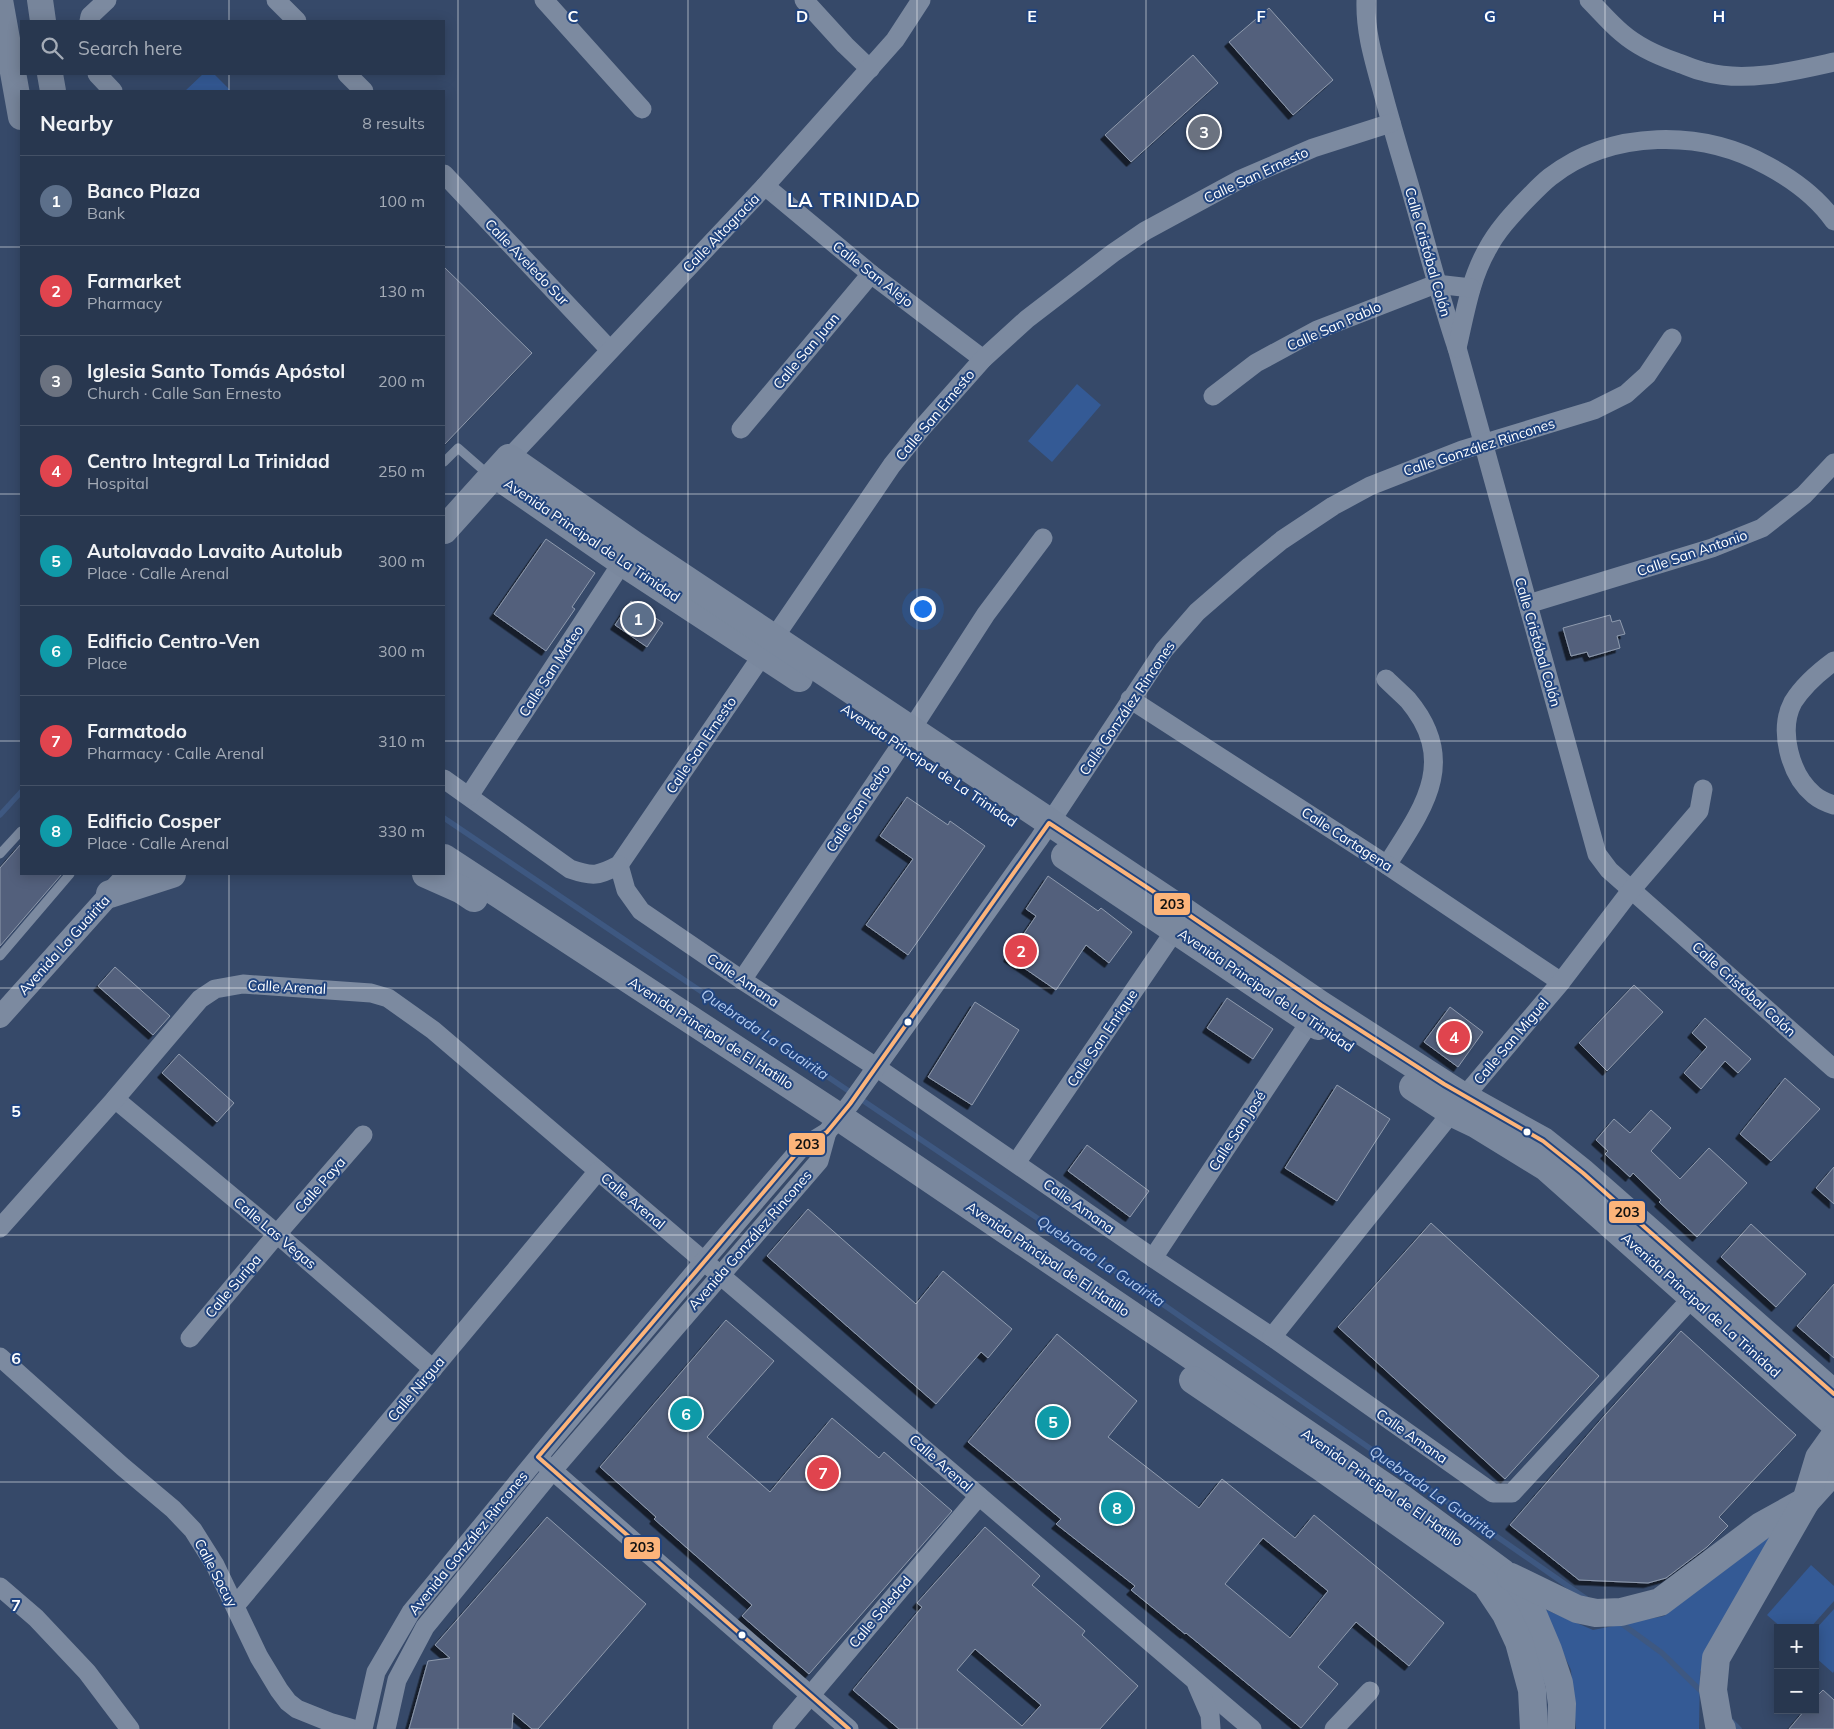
<!DOCTYPE html>
<meta charset="utf-8">
<style>
:root{--surface:#28374f;--page:#344259;--text:#f1f3f6;--muted:#a5acb7;--line:#445166;--accent:#bca0f2}
body{margin:0;font-family:Mulish,sans-serif;background:var(--page);color:var(--text)}
.controls{position:absolute;right:15px;bottom:15px;display:grid;overflow:hidden;border-radius:0px;box-shadow:0 2px 12px #0003}
.controls button{width:45px;height:45px;display:grid;place-items:center;padding:0;border:0;border-bottom:1px solid var(--line);background:var(--surface);color:var(--text);font:25px sans-serif}
.you{position:absolute;left:922px;top:608px;width:18px;height:18px;margin:-12px;border:4px solid #fff;border-radius:50%;background:#1a73e8;box-shadow:0 0 0 8px #1a73e833}
.badge{display:grid;place-items:center;width:32px;height:32px;border-radius:50%;background:var(--accent);color:#fff;font-size:16px;font-weight:700}
.pin{position:absolute;translate:-50% -50%;border:2px solid #fff;box-shadow:0 1px 5px #0006}
.list{margin:0;padding:0;list-style:none}
h2{display:flex;justify-content:space-between;align-items:center;height:65px;margin:0;padding:0 20px;font-size:21px}
h2 small{font-size:16px;font-weight:400;color:var(--muted)}
.list li{display:grid;grid-template-columns:32px 1fr auto;gap:15px;align-items:center;box-sizing:border-box;height:90px;padding:0 20px;border-top:1px solid var(--line)}
.list b{display:block;font-size:19px;white-space:nowrap}
.list p{margin:0;font-size:16px;white-space:nowrap;color:var(--muted)}
.list em{font-size:16px;font-style:normal;color:var(--muted)}
.icon{flex:none;width:28px;height:28px;fill:none;stroke:currentColor;stroke-width:2;stroke-linecap:round;stroke-linejoin:round}
.map{position:relative;flex:none;width:1834px;height:1729px;overflow:hidden}
.search{position:absolute;background:var(--surface);box-shadow:0 2px 12px #0003;left:20px;top:20px;width:425px;height:55px;display:flex;align-items:center;gap:12px;box-sizing:border-box;padding:0 18px;border-radius:0px;color:var(--muted);font-size:19px}
.panel{position:absolute;background:var(--surface);box-shadow:0 2px 12px #0003;left:20px;top:90px;width:425px;height:785px;border-radius:0px}
.map>svg:first-child{display:block}
.green{fill:#345a95}
.lines{fill:none;stroke-linecap:round;stroke-linejoin:round}
.stream{stroke:#3e5881;stroke-width:5.5}
.building{fill:#52617b;stroke:#8f9aae;fill-rule:evenodd;filter:url(#shadow)}
.service{stroke:#7c8aa0;stroke-width:9}
.minor{stroke:#7c8aa0;stroke-width:19}
.tertiary{stroke:#7c8aa0;stroke-width:22}
.secondary{stroke:#77859b;stroke-width:26}
.primary{stroke:#7a889e;stroke-width:28}
.bus-1-casing{stroke:#21447e;stroke-width:8}
.bus-1{stroke:#fcb47a;stroke-width:4}
.grid{fill:none;stroke:#fff;stroke-width:1;stroke-opacity:0.55}
.bus-dot{fill:#fff;stroke:#21447e;stroke-width:2}
.labels{text-anchor:middle;dominant-baseline:central;stroke-width:4;stroke-linejoin:round;paint-order:stroke}
.street-label{font-size:14px;fill:#fff;stroke:#21447e}
.water-label{font-size:15px;font-style:italic;fill:#b1c9ee;stroke:#21447e}
.district-label{font-size:19px;font-weight:bold;letter-spacing:1px;fill:#fff;stroke:#21447e}
.grid-label{font-size:16px;text-anchor:middle;font-weight:bold;fill:#fff;stroke:#21447e;stroke-width:4;stroke-linejoin:round;paint-order:stroke}
.line-badge{stroke:#21447e;stroke-width:2}
.pale-badge-label{font-size:14px;text-anchor:middle;font-weight:bold;fill:#111}
</style>
<div class="map">
<svg width="1834" height="1729" viewBox="0 0 1834 1729">
<defs>
<filter id="shadow"><feDropShadow dx="-4.5" dy="4.5" stdDeviation="0" flood-color="#0009"/></filter>
</defs>
<rect width="100%" height="100%" fill="#364969"/>
<g class="green">
<path d="M 203,74 L 214,74 L 231,91 L 185,91 Z"/>
<path d="M 1077,384 L 1101,405 L 1052,462 L 1028,441 Z"/>
<path d="M 1774,1533 L 1700,1672 L 1699,1729 L 1576,1729 L 1571,1670 L 1542,1608 L 1593,1630 L 1664,1616 Z"/>
<path d="M 1811,1565 L 1834,1586 L 1834,1601 L 1810,1628 L 1782,1628 L 1767,1615 Z"/>
<path d="M 1834,1609 L 1834,1671 L 1833,1673 L 1815,1657 L 1815,1630 Z"/>
</g>
<g class="lines">
<g class="stream">
<path d="M 0,815 L 21,792"/>
<path d="M 444,818 L 1092,1255 L 1588,1600"/>
<path d="M 1618,1621 L 1662,1653 L 1704,1694"/>
<path d="M 1730,1720 L 1739,1729"/>
</g>
</g>
<g class="building">
<path d="M 1269,8 L 1333,80 L 1293,115 L 1229,42 Z"/>
<path d="M 1193,55 L 1218,83 L 1131,162 L 1105,135 Z"/>
<path d="M 444,267 L 532,353 L 444,445 Z"/>
<path d="M 546,539 L 595,573 L 572,607 L 575,609 L 546,651 L 494,614 Z"/>
<path d="M 631,601 L 663,623 L 647,647 L 615,625 Z"/>
<path d="M 1610,615 L 1612,622 L 1620,620 L 1625,634 L 1617,636 L 1620,648 L 1589,657 L 1587,652 L 1571,656 L 1563,628 Z"/>
<path d="M 907,797 L 948,825 L 950,821 L 985,846 L 908,955 L 866,925 L 913,859 L 880,836 Z"/>
<path d="M 21,844 L 21,874 L 62,874 L 0,946 L 0,868 Z"/>
<path d="M 1048,876 L 1098,911 L 1101,908 L 1132,932 L 1109,963 L 1086,945 L 1056,990 L 1008,957 L 1036,916 L 1026,909 Z"/>
<path d="M 115,967 L 170,1016 L 153,1035 L 98,986 Z"/>
<path d="M 1634,985 L 1663,1012 L 1607,1071 L 1579,1043 Z"/>
<path d="M 1227,998 L 1273,1029 L 1253,1059 L 1207,1028 Z"/>
<path d="M 975,1002 L 1019,1030 L 972,1105 L 928,1077 Z"/>
<path d="M 1450,1007 L 1483,1032 L 1458,1067 L 1424,1042 Z"/>
<path d="M 1705,1018 L 1751,1059 L 1738,1073 L 1725,1061 L 1701,1089 L 1684,1073 L 1707,1047 L 1692,1033 Z"/>
<path d="M 179,1054 L 234,1103 L 217,1122 L 162,1073 Z"/>
<path d="M 1785,1078 L 1820,1109 L 1771,1161 L 1740,1134 Z"/>
<path d="M 1337,1085 L 1390,1119 L 1337,1201 L 1285,1168 Z"/>
<path d="M 1651,1110 L 1671,1128 L 1651,1151 L 1680,1179 L 1709,1148 L 1747,1183 L 1697,1237 L 1659,1202 L 1661,1200 L 1633,1173 L 1630,1177 L 1605,1154 L 1608,1151 L 1596,1140 L 1614,1119 L 1630,1133 Z"/>
<path d="M 1087,1145 L 1149,1191 L 1130,1217 L 1068,1171 Z"/>
<path d="M 1834,1167 L 1834,1204 L 1816,1188 Z"/>
<path d="M 808,1209 L 916,1304 L 943,1271 L 1012,1329 L 988,1358 L 981,1352 L 936,1404 L 767,1256 Z"/>
<path d="M 1431,1223 L 1599,1376 L 1505,1479 L 1338,1327 Z"/>
<path d="M 1751,1224 L 1806,1274 L 1776,1307 L 1721,1257 Z"/>
<path d="M 1834,1284 L 1834,1358 L 1797,1326 Z"/>
<path d="M 726,1320 L 774,1361 L 707,1437 L 770,1492 L 832,1418 L 879,1458 L 884,1452 L 952,1511 L 809,1674 L 742,1616 L 752,1605 L 654,1519 L 656,1517 L 600,1467 Z"/>
<path d="M 1681,1331 L 1796,1435 L 1719,1517 L 1728,1526 L 1707,1547 L 1666,1578 L 1648,1583 L 1579,1580 L 1510,1525 L 1606,1414 Z"/>
<path d="M 1057,1334 L 1137,1401 L 1108,1437 L 1199,1508 L 1222,1479 L 1295,1538 L 1314,1515 L 1444,1623 L 1409,1666 L 1356,1622 L 1318,1667 L 1338,1684 L 1301,1728 L 1186,1633 L 1185,1634 L 1131,1590 L 1135,1586 L 1056,1524 L 1061,1519 L 968,1442 ZM 1263,1538 L 1328,1591 L 1290,1638 L 1225,1584 Z"/>
<path d="M 547,1517 L 646,1604 L 538,1729 L 532,1729 L 513,1713 L 512,1729 L 409,1729 L 428,1661 L 450,1658 L 435,1645 Z"/>
<path d="M 985,1527 L 1040,1576 L 1032,1585 L 1085,1631 L 1082,1635 L 1138,1686 L 1100,1729 L 899,1729 L 853,1690 L 922,1607 L 917,1603 ZM 975,1649 L 1041,1705 L 1022,1726 L 957,1670 Z"/>
<path d="M 1823,1690 L 1834,1700 L 1834,1729 L 1789,1729 L 1805,1710 L 1815,1710 L 1815,1698 Z"/>
</g>
<g class="lines">
<g class="service">
<path d="M 444,462 L 458,448 L 490,476"/>
<path d="M 0,854 L 21,831"/>
<path d="M 0,956 L 70,874"/>
</g>
<g class="minor">
<path d="M 276,0 L 297,21"/>
<path d="M 544,0 L 642,109"/>
<path d="M 804,0 L 845,45 L 870,69"/>
<path d="M 1366,0 C 1365,30 1373,57 1381,86 C 1389,116 1398,147 1407,177 C 1424,234 1438,292 1457,348 L 1597,854 L 1609,870 L 1834,1069"/>
<path d="M 1589,0 C 1600,11 1610,23 1622,33 C 1637,46 1656,55 1676,62 C 1685,65 1695,70 1705,72 C 1746,83 1794,71 1834,62"/>
<path d="M 89,21 L 90,16 L 107,0"/>
<path d="M 97,74 L 113,91"/>
<path d="M 347,74 L 364,91"/>
<path d="M 444,174 L 610,350"/>
<path d="M 765,186 L 871,274 L 983,359"/>
<path d="M 1457,348 C 1465,314 1470,279 1488,248 C 1497,231 1510,217 1523,203 C 1531,195 1540,185 1550,177 C 1612,129 1702,129 1768,166 C 1794,180 1817,197 1834,221"/>
<path d="M 1213,396 L 1256,363 L 1317,330 L 1436,284 L 1471,288"/>
<path d="M 741,429 L 871,274"/>
<path d="M 509,458 L 765,186 L 895,40 L 921,0"/>
<path d="M 1528,604 L 1712,548 L 1762,528 L 1804,495 L 1834,463"/>
<path d="M 1834,661 C 1819,672 1803,686 1793,702 C 1778,730 1790,775 1814,795 C 1820,800 1827,803 1834,805"/>
<path d="M 1386,679 C 1393,686 1401,693 1408,700 C 1460,762 1422,810 1387,865"/>
<path d="M 1130,699 L 1387,865 L 1561,982"/>
<path d="M 444,779 L 570,869 C 593,877 598,876 619,865 L 892,465 L 921,429 L 983,359 L 1027,319 L 1113,253 L 1145,231 L 1239,180 L 1313,148 L 1391,123"/>
<path d="M 469,796 L 629,552"/>
<path d="M 619,865 L 626,890 L 641,911 L 742,980 L 876,1067 L 1153,1258 L 1272,1337 L 1493,1493 L 1512,1493 L 1692,1298"/>
<path d="M 742,980 L 911,730 L 986,614 L 1043,538"/>
<path d="M 115,1099 L 277,1234 L 433,1369"/>
<path d="M 1016,1163 L 1182,920"/>
<path d="M 0,1228 L 115,1099 L 200,999 L 215,989 L 243,984 L 371,993 L 388,998 L 433,1030 L 1252,1729"/>
<path d="M 1153,1258 L 1317,1011"/>
<path d="M 1272,1337 L 1464,1097 L 1561,982 L 1632,889 L 1699,811 L 1703,789"/>
<path d="M 190,1338 L 277,1234 L 363,1135"/>
<path d="M 0,1357 L 123,1467 L 173,1509 L 193,1530 L 215,1565 L 259,1657 L 279,1690 L 288,1702 L 297,1709 L 332,1723 L 353,1729"/>
<path d="M 544,1463 L 849,1729"/>
<path d="M 0,1587 L 36,1618 L 87,1672 L 130,1729"/>
<path d="M 235,1606 L 598,1171"/>
<path d="M 1197,1685 L 1210,1715 L 1211,1729"/>
<path d="M 363,1729 L 376,1672 L 411,1612 L 553,1439 L 704,1261 L 801,1148 L 827,1132 L 850,1104 L 1039,839 L 1164,650 L 1197,612 L 1250,566 L 1282,540 L 1333,506 L 1370,486 L 1462,450 L 1594,410 L 1626,394 L 1647,375 L 1672,338"/>
<path d="M 386,1729 L 397,1680 L 425,1627 L 553,1470 L 819,1161 L 827,1132"/>
<path d="M 782,1729 L 979,1496"/>
<path d="M 1334,1729 L 1370,1691"/>
</g>
<path class="tertiary" d="M 0,1017 L 128,874"/>
<g class="secondary">
<path d="M 0,0 L 21,117"/>
<path d="M 40,0 L 43,21"/>
<path d="M 50,74 L 53,91"/>
</g>
<g class="primary">
<path d="M 495,474 L 622,562 L 799,678"/>
<path d="M 444,530 L 509,458 L 634,545 L 1186,913 L 1321,1005 L 1464,1097 L 1543,1141 L 1583,1173 L 1834,1394"/>
<path d="M 1065,856 L 1318,1026"/>
<path d="M 444,858 L 839,1117 L 1400,1497 L 1503,1573 L 1529,1605 L 1548,1650 L 1559,1683 L 1562,1704 L 1561,1729"/>
<path d="M 426,874 L 462,890 L 474,898"/>
<path d="M 110,894 L 172,874"/>
<path d="M 1413,1087 L 1453,1113 L 1476,1124 L 1546,1167 L 1834,1423"/>
<path d="M 1193,1380 L 1321,1467 L 1486,1584 L 1506,1614 L 1519,1642 L 1532,1690 L 1534,1729"/>
<path d="M 1511,1577 L 1577,1609 L 1596,1613 L 1621,1612 L 1660,1602 L 1761,1526 L 1806,1501 L 1834,1470"/>
<path d="M 1722,1729 L 1719,1725 L 1713,1690 L 1716,1658 L 1806,1501 L 1819,1458 L 1834,1437"/>
</g>
<g class="bus-1-casing">
<path id="bus-1" d="M 849,1729 L 538,1457 L 801,1148 L 827,1132 L 850,1104 L 1049,823 L 1186,913 L 1321,1005 L 1444,1084 L 1543,1141 L 1583,1173 L 1834,1394"/>
</g>
<use href="#bus-1" class="bus-1"/>
</g>
<path class="grid" d="M 229,0 L 229,21M 458,0 L 458,1729M 688,0 L 688,1729M 917,0 L 917,1729M 1146,0 L 1146,1729M 1376,0 L 1376,1729M 1605,0 L 1605,1729M 229,74 L 229,91M 0,247 L 21,247M 444,247 L 1834,247M 0,494 L 21,494M 444,494 L 1834,494M 0,741 L 21,741M 444,741 L 1834,741M 229,874 L 229,1729M 0,988 L 1834,988M 0,1235 L 1834,1235M 0,1482 L 1834,1482"/>
<g class="bus-dot">
<circle cx="908" cy="1022" r="4.5"/>
<circle cx="1527" cy="1132" r="4.5"/>
<circle cx="742" cy="1635" r="4.5"/>
</g>
<g class="labels">
<g class="street-label">
<text transform="translate(1256 175) rotate(-25)">Calle San Ernesto</text>
<text transform="translate(721 233) rotate(-46)">Calle Altagracia</text>
<text transform="translate(1428 252) rotate(74)">Calle Cristóbal Colón</text>
<text transform="translate(527 262) rotate(46)">Calle Aveledo Sur</text>
<text transform="translate(873 274) rotate(38)">Calle San Alejo</text>
<text transform="translate(1334 326) rotate(-24)">Calle San Pablo</text>
<text transform="translate(806 351) rotate(-50)">Calle San Juan</text>
<text transform="translate(935 415) rotate(-50)">Calle San Ernesto</text>
<text transform="translate(1479 447) rotate(-18)">Calle González Rincones</text>
<text transform="translate(592 540) rotate(34)">Avenida Principal de La Trinidad</text>
<text transform="translate(1692 553) rotate(-19)">Calle San Antonio</text>
<text transform="translate(1538 642) rotate(74)">Calle Cristóbal Colón</text>
<text transform="translate(551 671) rotate(-57)">Calle San Mateo</text>
<text transform="translate(1127 708) rotate(-56)">Calle González Rincones</text>
<text transform="translate(701 745) rotate(-56)">Calle San Ernesto</text>
<text transform="translate(929 765) rotate(34)">Avenida Principal de La Trinidad</text>
<text transform="translate(858 808) rotate(-56)">Calle San Pedro</text>
<text transform="translate(1347 839) rotate(33)">Calle Cartagena</text>
<text transform="translate(64 945) rotate(-48)">Avenida La Guairita</text>
<text transform="translate(743 980) rotate(34)">Calle Amana</text>
<text transform="translate(287 987) rotate(3)">Calle Arenal</text>
<text transform="translate(1744 989) rotate(42)">Calle Cristóbal Colón</text>
<text transform="translate(1266 990) rotate(34)">Avenida Principal de La Trinidad</text>
<text transform="translate(711 1033) rotate(33)">Avenida Principal de El Hatillo</text>
<text transform="translate(1102 1038) rotate(-56)">Calle San Enrique</text>
<text transform="translate(1511 1041) rotate(-50)">Calle San Miguel</text>
<text transform="translate(1237 1131) rotate(-57)">Calle San José</text>
<text transform="translate(320 1185) rotate(-49)">Calle Paya</text>
<text transform="translate(633 1201) rotate(40)">Calle Arenal</text>
<text transform="translate(1079 1206) rotate(35)">Calle Amana</text>
<text transform="translate(275 1233) rotate(40)">Calle Las Vegas</text>
<text transform="translate(750 1240) rotate(-49)">Avenida González Rincones</text>
<text transform="translate(1048 1259) rotate(34)">Avenida Principal de El Hatillo</text>
<text transform="translate(233 1286) rotate(-50)">Calle Suripa</text>
<text transform="translate(1701 1305) rotate(42)">Avenida Principal de La Trinidad</text>
<text transform="translate(416 1389) rotate(-50)">Calle Nirgua</text>
<text transform="translate(1412 1436) rotate(35)">Calle Amana</text>
<text transform="translate(941 1463) rotate(41)">Calle Arenal</text>
<text transform="translate(1382 1487) rotate(35)">Avenida Principal de El Hatillo</text>
<text transform="translate(468 1543) rotate(-51)">Avenida González Rincones</text>
<text transform="translate(216 1573) rotate(62)">Calle Socuy</text>
<text transform="translate(880 1612) rotate(-50)">Calle Soledad</text>
</g>
<g class="water-label">
<text transform="translate(765 1034) rotate(34)">Quebrada La Guairita</text>
<text transform="translate(1101 1261) rotate(34)">Quebrada La Guairita</text>
<text transform="translate(1433 1492) rotate(35)">Quebrada La Guairita</text>
</g>
<g class="district-label">
<text x="854" y="200">LA TRINIDAD</text>
</g>
</g>
<g class="grid-label">
<text x="573" y="22">C</text>
<text x="802" y="22">D</text>
<text x="1032" y="22">E</text>
<text x="1261" y="22">F</text>
<text x="1490" y="22">G</text>
<text x="1719" y="22">H</text>
<text x="16" y="1117">5</text>
<text x="16" y="1364">6</text>
<text x="16" y="1611">7</text>
</g>
<g class="line-badge">
<rect x="1153" y="892" width="38" height="24" rx="5" fill="#fcb47a"/>
<rect x="788" y="1132" width="38" height="24" rx="5" fill="#fcb47a"/>
<rect x="1608" y="1200" width="38" height="24" rx="5" fill="#fcb47a"/>
<rect x="623" y="1536" width="38" height="24" rx="5" fill="#fcb47a"/>
</g>
<g class="pale-badge-label">
<text x="1172" y="909">203</text>
<text x="807" y="1149">203</text>
<text x="1627" y="1217">203</text>
<text x="642" y="1552">203</text>
</g>
</svg>
<div class="controls">
<button>+</button>
<button>−</button>
</div>
<div class="you"></div>
<div class="pin badge" style="left:638px;top:619px;background:#5c6f8a">1</div>
<div class="pin badge" style="left:1021px;top:951px;background:#e0444e">2</div>
<div class="pin badge" style="left:1204px;top:132px;background:#6b7280">3</div>
<div class="pin badge" style="left:1454px;top:1037px;background:#e0444e">4</div>
<div class="pin badge" style="left:1053px;top:1422px;background:#0f9aa8">5</div>
<div class="pin badge" style="left:686px;top:1414px;background:#0f9aa8">6</div>
<div class="pin badge" style="left:823px;top:1473px;background:#e0444e">7</div>
<div class="pin badge" style="left:1117px;top:1508px;background:#0f9aa8">8</div>
<div class="search"><svg class="icon" aria-label="search" viewBox="0 0 24 24"><circle cx="10" cy="10" r="6"/><path d="M15 15l6 6"/></svg>Search here</div>
<section class="panel">
<h2>Nearby<small>8 results</small></h2>
<ul class="list">
<li><span class="badge" style="background:#5c6f8a">1</span><div><b>Banco Plaza</b><p>Bank</p></div><em>100 m</em></li>
<li><span class="badge" style="background:#e0444e">2</span><div><b>Farmarket</b><p>Pharmacy</p></div><em>130 m</em></li>
<li><span class="badge" style="background:#6b7280">3</span><div><b>Iglesia Santo Tomás Apóstol</b><p>Church · Calle San Ernesto</p></div><em>200 m</em></li>
<li><span class="badge" style="background:#e0444e">4</span><div><b>Centro Integral La Trinidad</b><p>Hospital</p></div><em>250 m</em></li>
<li><span class="badge" style="background:#0f9aa8">5</span><div><b>Autolavado Lavaito Autolub</b><p>Place · Calle Arenal</p></div><em>300 m</em></li>
<li><span class="badge" style="background:#0f9aa8">6</span><div><b>Edificio Centro-Ven</b><p>Place</p></div><em>300 m</em></li>
<li><span class="badge" style="background:#e0444e">7</span><div><b>Farmatodo</b><p>Pharmacy · Calle Arenal</p></div><em>310 m</em></li>
<li><span class="badge" style="background:#0f9aa8">8</span><div><b>Edificio Cosper</b><p>Place · Calle Arenal</p></div><em>330 m</em></li>
</ul>
</section>
</div>
